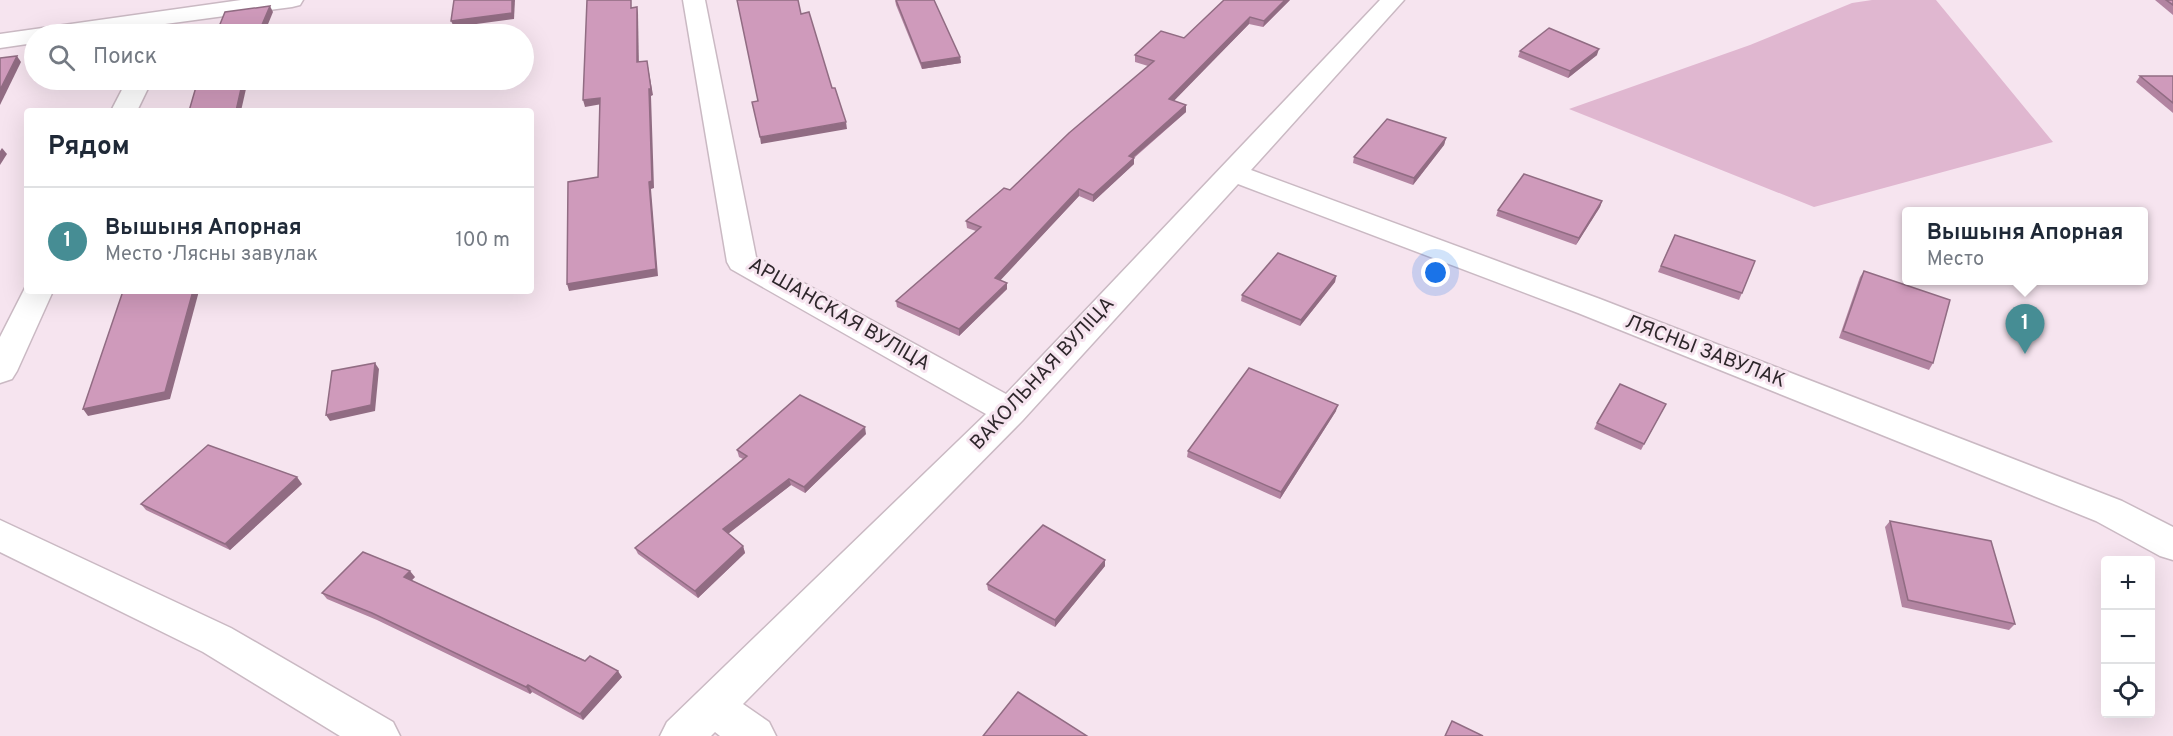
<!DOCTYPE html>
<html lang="ru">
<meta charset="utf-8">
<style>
:root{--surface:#fff;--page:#f6f6f7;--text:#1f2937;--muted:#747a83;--line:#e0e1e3;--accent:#468d94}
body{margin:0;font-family:Overpass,sans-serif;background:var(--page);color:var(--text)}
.controls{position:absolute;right:18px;bottom:18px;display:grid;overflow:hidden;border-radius:6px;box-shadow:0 6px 24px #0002}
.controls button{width:54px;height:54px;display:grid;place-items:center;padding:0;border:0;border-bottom:2px solid var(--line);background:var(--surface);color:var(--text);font:30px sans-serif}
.you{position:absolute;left:1436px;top:273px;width:21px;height:21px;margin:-15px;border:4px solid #fff;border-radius:50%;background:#1a73e8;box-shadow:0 0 0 9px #1a73e833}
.badge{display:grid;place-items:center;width:39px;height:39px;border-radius:50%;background:var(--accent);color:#fff;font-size:20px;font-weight:700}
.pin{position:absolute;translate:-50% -50px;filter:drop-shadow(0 2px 3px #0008)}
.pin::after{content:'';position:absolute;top:32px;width:21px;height:18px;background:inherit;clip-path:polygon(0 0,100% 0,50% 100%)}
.popup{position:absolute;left:1902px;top:207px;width:246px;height:78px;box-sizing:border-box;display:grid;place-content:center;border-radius:6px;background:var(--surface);filter:drop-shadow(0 2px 4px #0005);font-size:20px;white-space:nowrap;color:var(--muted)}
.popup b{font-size:22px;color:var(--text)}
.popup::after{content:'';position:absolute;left:50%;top:100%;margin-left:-12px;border:12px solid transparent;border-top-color:var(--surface)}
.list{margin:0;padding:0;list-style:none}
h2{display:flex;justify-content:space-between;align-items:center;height:78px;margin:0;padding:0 24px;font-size:26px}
h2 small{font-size:20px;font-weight:400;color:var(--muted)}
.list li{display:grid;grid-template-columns:39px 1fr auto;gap:18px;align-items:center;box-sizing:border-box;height:108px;padding:0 24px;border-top:2px solid var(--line)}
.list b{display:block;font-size:22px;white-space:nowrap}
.list p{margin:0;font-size:20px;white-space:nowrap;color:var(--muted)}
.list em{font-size:20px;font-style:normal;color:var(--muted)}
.icon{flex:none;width:33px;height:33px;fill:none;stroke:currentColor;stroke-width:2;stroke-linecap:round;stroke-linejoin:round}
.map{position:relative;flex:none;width:2173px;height:736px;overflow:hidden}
.search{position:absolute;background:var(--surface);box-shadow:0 6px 24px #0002;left:24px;top:24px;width:510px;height:66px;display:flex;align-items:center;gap:15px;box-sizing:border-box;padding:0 21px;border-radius:33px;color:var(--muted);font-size:22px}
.panel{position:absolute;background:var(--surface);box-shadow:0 6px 24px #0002;left:24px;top:108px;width:510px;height:186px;border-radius:6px}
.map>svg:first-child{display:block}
.green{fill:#e0b7d0}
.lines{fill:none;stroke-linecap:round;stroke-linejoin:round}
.minor-casing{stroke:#cab9c3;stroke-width:3}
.minor{fill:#fff;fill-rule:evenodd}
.wall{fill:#b284a1}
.shaded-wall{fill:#916c83}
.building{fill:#cf9abb;stroke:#916c83;stroke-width:1.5}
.labels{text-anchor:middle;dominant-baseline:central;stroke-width:6;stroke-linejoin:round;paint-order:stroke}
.street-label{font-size:20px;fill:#2e272b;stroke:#f6e4ef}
</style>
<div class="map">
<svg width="2173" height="736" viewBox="0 0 2173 736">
<rect width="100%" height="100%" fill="#f6e4ef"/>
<path class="green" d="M 1872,0 L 1936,0 L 2053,142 L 1814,207 L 1569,109 L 1750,45 L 1852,3 Z"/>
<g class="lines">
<g class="minor-casing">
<g id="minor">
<path d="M 241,0 L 303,0 L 300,5 L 292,7 L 91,34 L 34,34 L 34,43 L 0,48 L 0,34 Z"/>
<path d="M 683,0 L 705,0 L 756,257 L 1006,394 L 1380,0 L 1404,0 L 1251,170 L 1600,299 L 2122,501 L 2173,527 L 2173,560 L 2160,556 L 2096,521 L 1578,313 L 1238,184 L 1022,421 L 743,704 L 769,722 L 776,736 L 720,736 L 715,732 L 711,736 L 660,736 L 667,722 L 986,414 L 731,269 L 727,262 Z"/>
<path d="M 127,80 L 152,80 L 137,111 L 111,111 Z"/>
<path d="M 27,284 L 27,291 L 53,291 L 17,371 L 12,379 L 0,383 L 0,337 Z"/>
<path d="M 0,520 L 231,628 L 393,722 L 400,736 L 340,736 L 203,652 L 0,552 Z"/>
</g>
</g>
<use href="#minor" class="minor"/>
</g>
<g class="wall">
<path d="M 895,0 L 960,57 L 961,63 L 922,69 L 896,5 Z"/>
<path d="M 1290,0 L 1263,27 L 1249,24 L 1173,101 L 1186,105 L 1186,112 L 1134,158 L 1134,164 L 1093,202 L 1079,196 L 1000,280 L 1007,289 L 959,336 L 897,307 L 896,301 L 976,231 L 967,228 L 966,221 L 1010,190 L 1148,66 L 1135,62 L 1135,55 Z"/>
<path d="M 2155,0 L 2173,0 L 2173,15 Z"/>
<path d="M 1520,51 L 1597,55 L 1568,78 L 1518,57 Z"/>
<path d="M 2140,76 L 2173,76 L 2173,113 L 2136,82 Z"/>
<path d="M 1446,138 L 1444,145 L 1413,185 L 1353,163 L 1354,157 Z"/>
<path d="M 1602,201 L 1600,207 L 1576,245 L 1496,216 L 1498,210 Z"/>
<path d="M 1675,235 L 1742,293 L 1739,300 L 1658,272 Z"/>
<path d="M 1864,271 L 1933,363 L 1929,370 L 1839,338 L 1860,277 Z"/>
<path d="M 1336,276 L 1335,282 L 1300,326 L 1241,301 L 1242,295 Z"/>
<path d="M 1666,404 L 1641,450 L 1594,429 L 1597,423 Z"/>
<path d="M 1336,411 L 1280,499 L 1187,457 L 1188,451 Z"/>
<path d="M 866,434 L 805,493 L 791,485 L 728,534 L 743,546 L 745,553 L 698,598 L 638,554 L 635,548 L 743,459 L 739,457 L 737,450 Z"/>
<path d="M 302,484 L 230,550 L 146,510 L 141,504 Z"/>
<path d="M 1890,521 L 2015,624 L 2009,630 L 1902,607 L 1885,527 Z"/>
<path d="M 1105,566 L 1055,627 L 988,590 L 987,584 Z"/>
<path d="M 415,577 L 411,581 L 622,677 L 583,720 L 532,692 L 530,694 L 377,620 L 327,599 L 322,593 Z"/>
</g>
<g class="shaded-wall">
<path d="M 512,0 L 515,0 L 514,19 L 454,27 L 451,21 Z"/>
<path d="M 1285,0 L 1290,0 L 1263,27 L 1264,21 Z"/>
<path d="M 270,6 L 273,12 L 264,34 L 258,34 Z"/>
<path d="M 637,7 L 638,13 L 639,68 L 637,62 Z"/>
<path d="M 1250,17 L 1249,24 L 1169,106 L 1169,99 Z"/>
<path d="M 1599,49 L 1597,55 L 1568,78 L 1570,71 Z"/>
<path d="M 17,56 L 21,62 L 0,105 L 0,90 Z"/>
<path d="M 960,57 L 961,63 L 922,69 L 921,63 Z"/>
<path d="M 647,61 L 653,95 L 651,96 L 654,188 L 651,189 L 658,276 L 569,291 L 567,284 L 649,182 Z"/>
<path d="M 243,80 L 248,80 L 241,111 L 236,111 Z"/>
<path d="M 600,98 L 602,104 L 585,107 L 583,100 Z"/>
<path d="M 1186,105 L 1186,112 L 1128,162 L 1129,156 Z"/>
<path d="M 846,122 L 847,129 L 761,144 L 760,137 Z"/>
<path d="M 1446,138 L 1444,145 L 1413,185 L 1414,178 Z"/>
<path d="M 2,148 L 7,154 L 0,165 L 0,151 Z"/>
<path d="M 1134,158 L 1134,164 L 1093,202 L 1093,195 Z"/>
<path d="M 1079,189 L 1079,196 L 996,285 L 995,278 Z"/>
<path d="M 1602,201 L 1600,207 L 1576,245 L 1579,238 Z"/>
<path d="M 1336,276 L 1335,282 L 1300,326 L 1301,320 Z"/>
<path d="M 1007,283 L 1007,289 L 959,336 L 959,329 Z"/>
<path d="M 193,291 L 199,291 L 170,399 L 88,416 L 83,409 Z"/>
<path d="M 375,363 L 379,369 L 375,411 L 330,421 L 326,415 Z"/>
<path d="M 1338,405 L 1336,411 L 1280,499 L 1281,492 Z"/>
<path d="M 865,427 L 866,434 L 805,493 L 804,487 Z"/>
<path d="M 297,477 L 302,484 L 230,550 L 225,544 Z"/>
<path d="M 789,479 L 791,485 L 725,536 L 723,529 Z"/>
<path d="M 743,546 L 745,553 L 698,598 L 695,591 Z"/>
<path d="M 1105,560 L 1105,566 L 1055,627 L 1055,620 Z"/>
<path d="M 410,571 L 415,577 L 408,584 L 404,577 Z"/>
<path d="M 618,671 L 622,677 L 583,720 L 580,714 Z"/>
<path d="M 528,685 L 532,692 L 530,694 L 526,687 Z"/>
</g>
<g class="building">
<path d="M 454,0 L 512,0 L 512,13 L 451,21 Z"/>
<path d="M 587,0 L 631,0 L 631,8 L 637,7 L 637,62 L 647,61 L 651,89 L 649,89 L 652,181 L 649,182 L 656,269 L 567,284 L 568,182 L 598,177 L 600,98 L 583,100 Z"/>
<path d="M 737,0 L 798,0 L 801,14 L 809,12 L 832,88 L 835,88 L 846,122 L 760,137 L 752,102 L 758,101 Z"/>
<path d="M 896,0 L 934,0 L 960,57 L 921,63 Z"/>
<path d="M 1224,0 L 1285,0 L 1264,21 L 1250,17 L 1169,99 L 1186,105 L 1129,156 L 1134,158 L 1093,195 L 1079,189 L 995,278 L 1007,283 L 959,329 L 896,301 L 981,227 L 966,221 L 1004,188 L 1010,190 L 1069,133 L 1154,61 L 1135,55 L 1161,31 L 1184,38 Z"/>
<path d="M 2166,0 L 2173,0 L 2173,5 Z"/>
<path d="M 270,6 L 258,34 L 216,34 L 225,12 Z"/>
<path d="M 1549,28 L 1599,49 L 1570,71 L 1520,51 Z"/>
<path d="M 17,56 L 0,90 L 0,58 Z"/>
<path d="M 2140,76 L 2173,76 L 2173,103 Z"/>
<path d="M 198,80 L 243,80 L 236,111 L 189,111 Z"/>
<path d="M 1387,119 L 1446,138 L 1414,178 L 1354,157 Z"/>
<path d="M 1524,174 L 1602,201 L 1579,238 L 1498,210 Z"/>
<path d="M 1675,235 L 1755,261 L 1742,293 L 1661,266 Z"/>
<path d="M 1278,253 L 1336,276 L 1301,320 L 1242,295 Z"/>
<path d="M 1864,271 L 1950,300 L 1933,363 L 1843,331 Z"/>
<path d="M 123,291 L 193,291 L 165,392 L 83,409 Z"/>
<path d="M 375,363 L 371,405 L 326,415 L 332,371 Z"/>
<path d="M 1249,368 L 1338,405 L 1281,492 L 1188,451 Z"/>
<path d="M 1620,384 L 1666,404 L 1644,444 L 1597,423 Z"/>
<path d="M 800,395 L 865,427 L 804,487 L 789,479 L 723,529 L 743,546 L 695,591 L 635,548 L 747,456 L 737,450 Z"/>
<path d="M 208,445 L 297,477 L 225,544 L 141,504 Z"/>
<path d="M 1890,521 L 1991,541 L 2015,624 L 1908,600 Z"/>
<path d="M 1043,525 L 1105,560 L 1055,620 L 987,584 Z"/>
<path d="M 363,552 L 410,571 L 404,577 L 585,661 L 590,656 L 618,671 L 580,714 L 528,685 L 526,687 L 372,613 L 322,593 Z"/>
<path d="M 1018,692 L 1087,736 L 983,736 Z"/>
<path d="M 1452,721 L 1483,736 L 1445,736 Z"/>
</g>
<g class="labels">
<g class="street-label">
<text transform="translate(839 315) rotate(30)">АРШАНСКАЯ ВУЛІЦА</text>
<text transform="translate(1705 352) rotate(21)">ЛЯСНЫ ЗАВУЛАК</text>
<text transform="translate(1043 374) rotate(-47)">ВАКОЛЬНАЯ ВУЛІЦА</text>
</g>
</g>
</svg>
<div class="controls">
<button>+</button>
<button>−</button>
<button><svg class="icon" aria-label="locate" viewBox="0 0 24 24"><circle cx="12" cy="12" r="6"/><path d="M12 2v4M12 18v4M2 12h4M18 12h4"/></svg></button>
</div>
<div class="you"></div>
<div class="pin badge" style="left:2025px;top:354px">1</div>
<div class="popup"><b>Вышыня Апорная</b>Место</div>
<div class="search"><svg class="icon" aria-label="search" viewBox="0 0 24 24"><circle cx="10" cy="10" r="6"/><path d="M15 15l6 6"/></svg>Поиск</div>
<section class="panel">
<h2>Рядом<small></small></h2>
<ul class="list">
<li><span class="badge">1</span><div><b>Вышыня Апорная</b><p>Место · Лясны завулак</p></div><em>100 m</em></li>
</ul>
</section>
</div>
